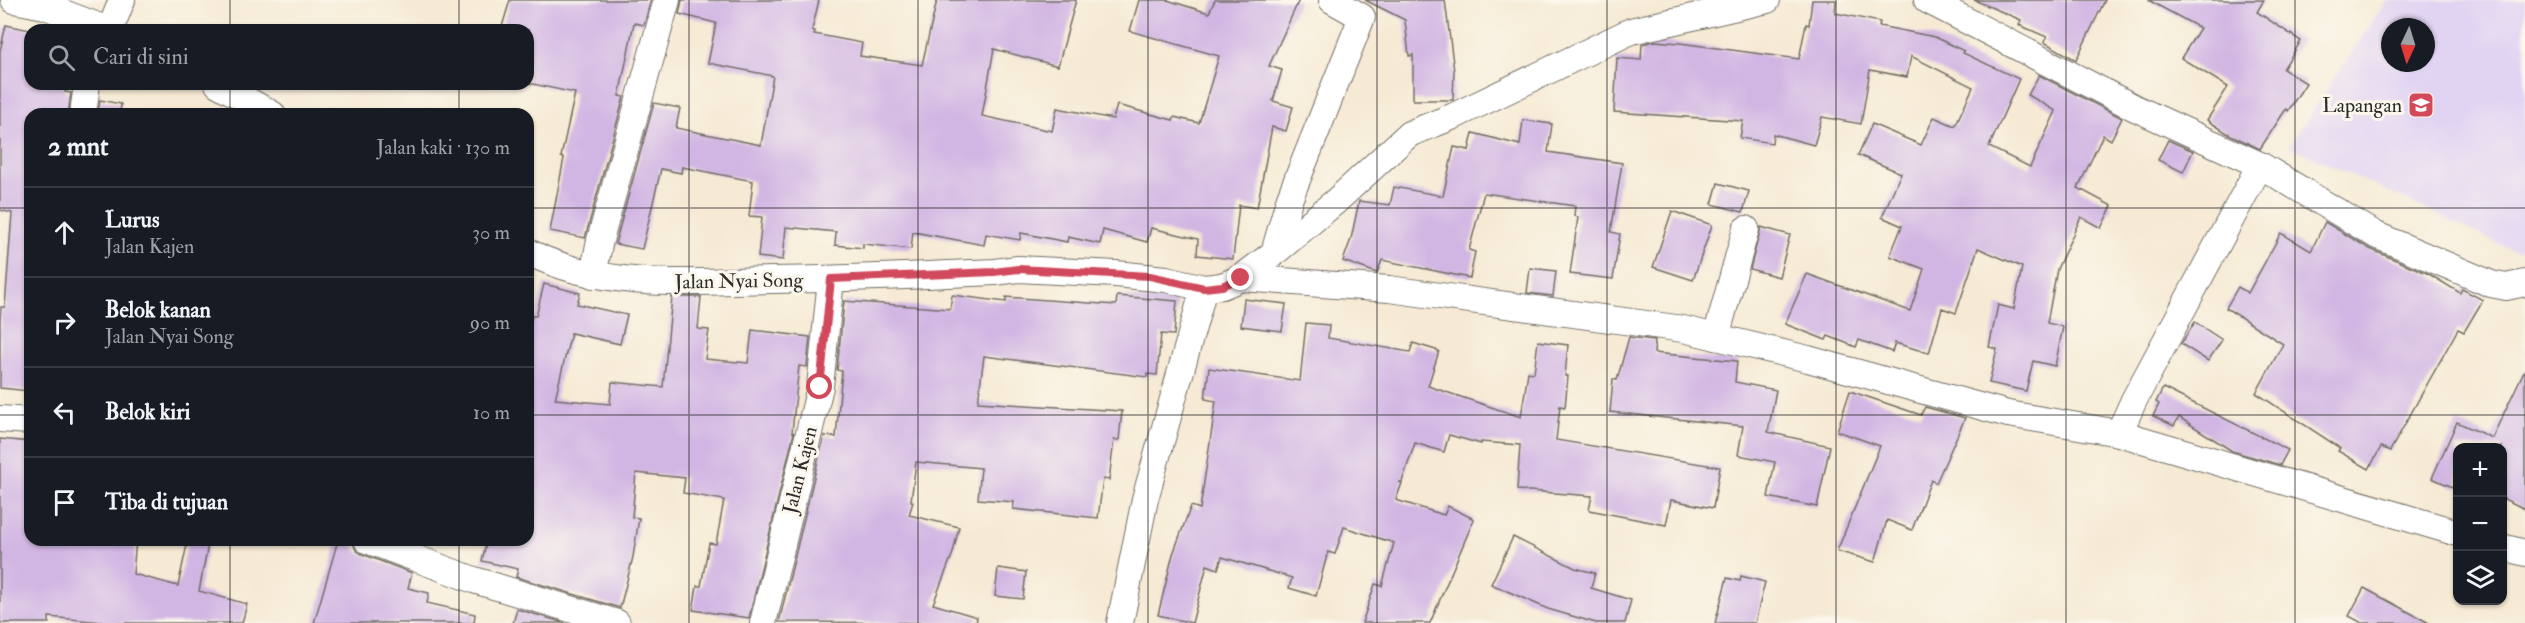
<!DOCTYPE html>
<html lang="id">
<meta charset="utf-8">
<style>
:root{--surface:#171b24;--page:#20242c;--text:#f1f3f6;--muted:#9ea1a6;--line:#363941}
body{margin:0;font-family:"IM FELL Double Pica",serif;background:var(--page);color:var(--text)}
.controls{position:absolute;right:18px;bottom:18px;display:grid;overflow:hidden;border-radius:12px;box-shadow:0 2px 4px #0004}
.controls button{width:54px;height:54px;display:grid;place-items:center;padding:0;border:0;border-bottom:2px solid var(--line);background:var(--surface);color:var(--text);font:30px sans-serif}
.compass{position:absolute;left:2381px;top:18px;width:54px;height:54px;border-radius:50%;background:var(--surface);box-shadow:0 2px 4px #0004;rotate:184deg}
.stop{position:absolute;width:18px;height:18px;margin:-14px;border:4px solid #d1495b;border-radius:50%;background:#fff}
.stop.end{background:#d1495b;border-color:#fff;box-shadow:0 2px 6px #0008}
.list{margin:0;padding:0;list-style:none}
h2{display:flex;justify-content:space-between;align-items:center;height:78px;margin:0;padding:0 24px;font-size:26px}
h2 small{font-size:20px;font-weight:400;color:var(--muted)}
.list li{display:grid;grid-template-columns:39px 1fr auto;gap:18px;align-items:center;box-sizing:border-box;height:90px;padding:0 24px;border-top:2px solid var(--line)}
.list b{display:block;font-size:22px;white-space:nowrap}
.list p{margin:0;font-size:20px;white-space:nowrap;color:var(--muted)}
.list em{font-size:20px;font-style:normal;color:var(--muted)}
.icon{flex:none;width:33px;height:33px;fill:none;stroke:currentColor;stroke-width:2;stroke-linecap:round;stroke-linejoin:round}
.map{position:relative;flex:none;width:2525px;height:623px;overflow:hidden}
.search{position:absolute;background:var(--surface);box-shadow:0 2px 4px #0004;left:24px;top:24px;width:510px;height:66px;display:flex;align-items:center;gap:15px;box-sizing:border-box;padding:0 21px;border-radius:18px;color:var(--muted);font-size:22px}
.panel{position:absolute;background:var(--surface);box-shadow:0 2px 4px #0004;left:24px;top:108px;width:510px;height:438px;border-radius:18px}
.map>svg:first-child{display:block}
.built{fill:#e1d4f3;fill-rule:evenodd}
.building{fill:#d1b6e3}
.lines{fill:none;stroke-linecap:round;stroke-linejoin:round}
.street-casing{stroke:#726e66;stroke-width:28}
.street{stroke:#fff;stroke-width:26}
.route{stroke:#d1495b;stroke-width:8}
.grid{fill:none;stroke:#2b2b2b;stroke-width:1.5;stroke-opacity:0.55}
.labels{text-anchor:middle;dominant-baseline:central;stroke-width:6;stroke-linejoin:round;paint-order:stroke}
.poi-label{font-size:20px;fill:#2b2b2b;stroke:#fbf7ec;text-anchor:end}
.street-label{font-size:20px;fill:#2b2b2b;stroke:#fbf7ec}
</style>
<div class="map">
<svg width="2525" height="623" viewBox="0 0 2525 623">
<rect width="100%" height="100%" fill="#fbf7ec"/>
<filter id="ink" filterUnits="userSpaceOnUse"><feTurbulence type="fractalNoise" baseFrequency=".0167" numOctaves="2"/><feDisplacementMap in="SourceGraphic" scale="12" xChannelSelector="R" yChannelSelector="G"/><feConvolveMatrix kernelMatrix="1 2 1 2 8 2 1 2 1" color-interpolation-filters="sRGB"/></filter>
<filter id="wash" filterUnits="userSpaceOnUse"><feTurbulence type="fractalNoise" baseFrequency=".008" numOctaves="4" result="noise"/><feDisplacementMap in="SourceGraphic" scale="24" xChannelSelector="R" yChannelSelector="G"/><feGaussianBlur stdDeviation="1.35" result="paint"/><feColorMatrix in="noise" values="0 0 0 0 0 0 0 0 0 0 0 0 0 0 0 0 0 1.4 0 .05"/><feComposite in="paint" operator="in"/></filter>
<g filter="url(#wash)">
<rect width="100%" height="100%" fill="#f6ead4"/>
<path class="built" d="M 2387,0 L 2525,0 L 2525,246 L 2517,252 L 2289,146 ZM 2390,27 L 2426,27 L 2426,63 L 2390,63 Z"/>
<g id="blocks">
<g class="building">
<path d="M 510,0 L 651,0 L 644,25 L 634,23 L 619,96 L 624,97 L 585,238 L 550,231 L 564,158 L 561,157 L 575,93 L 528,83 L 528,30 L 501,30 Z"/>
<path d="M 682,0 L 819,0 L 812,30 L 815,31 L 814,34 L 862,43 L 860,56 L 922,65 L 937,0 L 1076,0 L 1058,66 L 994,49 L 982,116 L 1052,131 L 1057,108 L 1113,119 L 1117,105 L 1173,120 L 1174,117 L 1199,123 L 1219,56 L 1130,31 L 1139,0 L 1167,0 L 1209,13 L 1215,0 L 1299,0 L 1269,66 L 1282,70 L 1273,101 L 1293,107 L 1286,131 L 1272,127 L 1257,208 L 1239,205 L 1233,259 L 1197,255 L 1198,239 L 1151,228 L 1147,242 L 1103,230 L 1100,244 L 1068,237 L 1067,242 L 1021,233 L 1020,240 L 986,234 L 984,245 L 913,232 L 911,249 L 863,244 L 863,248 L 835,245 L 836,232 L 786,227 L 783,260 L 758,257 L 762,217 L 749,216 L 753,181 L 682,167 L 681,173 L 661,169 L 642,249 L 615,244 L 654,103 L 680,108 L 676,128 L 761,145 L 773,76 L 708,63 L 716,23 L 679,14 Z"/>
<path d="M 1365,0 L 1445,0 L 1454,71 L 1453,100 L 1413,100 L 1413,55 L 1409,56 L 1405,20 Z"/>
<path d="M 1812,0 L 1836,0 L 1835,13 L 1880,22 L 1879,26 L 1935,37 L 1964,51 L 1963,53 L 2019,79 L 1989,147 L 2030,167 L 2056,111 L 2028,95 L 2039,75 L 2122,118 L 2111,140 L 2103,135 L 2078,188 L 2112,206 L 2101,228 L 2081,217 L 2057,269 L 2047,323 L 2063,327 L 2055,366 L 2033,361 L 2026,391 L 1989,383 L 1997,349 L 1989,347 L 1998,305 L 2014,309 L 2022,267 L 1978,248 L 1956,313 L 1942,308 L 1929,353 L 1895,343 L 1892,352 L 1859,340 L 1856,347 L 1828,336 L 1826,340 L 1785,324 L 1807,274 L 1910,311 L 1924,269 L 1890,256 L 1902,226 L 1882,217 L 1901,173 L 1858,155 L 1872,124 L 1921,145 L 1934,117 L 1955,126 L 1973,87 L 1911,56 L 1907,77 L 1870,70 L 1861,124 L 1822,117 L 1814,145 L 1773,134 L 1772,143 L 1740,138 L 1743,121 L 1614,112 L 1617,58 L 1641,60 L 1642,44 L 1654,41 L 1680,43 L 1799,59 L 1806,24 L 1809,25 Z"/>
<path d="M 1974,0 L 2105,0 L 2076,60 L 2044,42 L 2047,37 L 2019,25 L 2021,20 Z"/>
<path d="M 2148,0 L 2264,0 L 2257,12 L 2301,41 L 2283,69 L 2306,83 L 2288,111 L 2286,109 L 2260,149 L 2227,133 L 2207,120 L 2228,87 L 2181,58 L 2200,28 Z"/>
<path d="M 6,25 L 30,30 L 30,84 L 67,84 L 65,92 L 71,93 L 68,114 L 30,114 L 30,391 L 0,388 L 0,320 L 1,307 L 5,307 L 12,213 L 0,210 L 0,51 Z"/>
<path d="M 100,100 L 121,104 L 120,114 L 98,114 Z"/>
<path d="M 1523,120 L 1552,124 L 1548,152 L 1622,163 L 1611,232 L 1620,234 L 1613,279 L 1570,274 L 1578,217 L 1574,216 L 1575,206 L 1484,193 L 1469,250 L 1475,252 L 1470,278 L 1382,260 L 1377,273 L 1343,261 L 1351,239 L 1359,201 L 1390,205 L 1394,187 L 1443,196 L 1454,147 L 1469,150 L 1473,133 L 1520,145 Z"/>
<path d="M 2168,140 L 2193,151 L 2183,172 L 2158,160 Z"/>
<path d="M 1718,183 L 1749,191 L 1743,212 L 1712,204 Z"/>
<path d="M 1672,211 L 1712,225 L 1693,280 L 1653,267 Z"/>
<path d="M 2325,222 L 2370,249 L 2429,274 L 2460,293 L 2462,289 L 2483,300 L 2464,332 L 2458,329 L 2390,451 L 2381,447 L 2369,469 L 2338,451 L 2340,448 L 2256,393 L 2283,344 L 2226,308 L 2238,287 L 2248,293 L 2281,233 L 2311,251 Z"/>
<path d="M 1761,227 L 1790,235 L 1779,277 L 1750,269 Z"/>
<path d="M 1530,268 L 1556,271 L 1553,296 L 1527,293 Z"/>
<path d="M 544,284 L 580,293 L 577,304 L 627,315 L 620,344 L 571,333 L 555,399 L 610,404 L 612,382 L 663,387 L 672,297 L 701,297 L 698,329 L 709,330 L 705,359 L 748,363 L 752,330 L 810,337 L 807,367 L 799,366 L 792,432 L 794,433 L 749,618 L 693,610 L 697,586 L 701,586 L 709,543 L 716,544 L 724,500 L 683,493 L 685,478 L 636,473 L 632,517 L 639,518 L 633,557 L 620,608 L 516,577 L 518,569 L 482,561 L 487,540 L 528,540 L 528,333 L 532,316 L 536,316 Z"/>
<path d="M 952,295 L 1006,302 L 1006,297 L 1116,305 L 1117,296 L 1177,301 L 1174,335 L 1161,334 L 1157,375 L 1147,374 L 1147,377 L 984,356 L 978,402 L 1122,411 L 1119,440 L 1114,440 L 1109,480 L 1103,479 L 1098,518 L 1013,509 L 1014,502 L 978,499 L 981,468 L 916,462 L 911,501 L 913,502 L 909,515 L 959,527 L 953,553 L 933,604 L 977,617 L 976,623 L 779,622 L 824,436 L 836,437 L 842,371 L 837,370 L 844,301 L 950,309 Z"/>
<path d="M 1244,299 L 1286,304 L 1282,331 L 1241,326 Z"/>
<path d="M 2195,322 L 2222,340 L 2208,361 L 2181,344 Z"/>
<path d="M 1306,323 L 1329,325 L 1328,338 L 1410,352 L 1413,343 L 1439,351 L 1428,386 L 1521,417 L 1528,372 L 1534,373 L 1538,341 L 1568,345 L 1565,376 L 1568,376 L 1565,407 L 1560,406 L 1556,440 L 1720,467 L 1713,508 L 1671,500 L 1666,525 L 1589,510 L 1592,496 L 1517,490 L 1520,445 L 1481,442 L 1481,444 L 1449,435 L 1444,452 L 1415,443 L 1402,482 L 1399,482 L 1402,483 L 1396,500 L 1444,515 L 1448,506 L 1474,519 L 1430,623 L 1362,623 L 1375,584 L 1382,586 L 1394,543 L 1344,527 L 1335,554 L 1328,552 L 1316,596 L 1289,588 L 1292,578 L 1222,557 L 1218,569 L 1207,565 L 1192,623 L 1158,615 L 1173,554 L 1191,506 L 1200,509 L 1216,401 L 1205,399 L 1209,368 L 1300,381 Z"/>
<path d="M 1629,337 L 1655,340 L 1654,353 L 1737,361 L 1735,382 L 1776,390 L 1768,432 L 1830,446 L 1817,507 L 1768,497 L 1775,462 L 1738,455 L 1743,426 L 1610,412 L 1613,379 L 1617,380 Z"/>
<path d="M 2525,369 L 2525,509 L 2502,498 L 2502,447 L 2457,447 L 2457,489 L 2432,478 L 2457,422 L 2492,438 Z"/>
<path d="M 2163,388 L 2288,450 L 2280,465 L 2232,451 L 2179,417 L 2174,426 L 2153,416 L 2159,404 L 2156,402 Z"/>
<path d="M 1850,391 L 1921,415 L 1925,407 L 1965,418 L 1936,483 L 1931,480 L 1912,530 L 1887,520 L 1875,562 L 1837,551 L 1880,446 L 1837,431 Z"/>
<path d="M 0,439 L 30,442 L 30,540 L 136,540 L 133,574 L 178,586 L 188,540 L 209,540 L 199,591 L 247,604 L 242,623 L 113,623 L 49,617 L 49,623 L 0,623 Z"/>
<path d="M 1513,537 L 1575,568 L 1595,573 L 1591,588 L 1631,600 L 1625,623 L 1596,623 L 1548,609 L 1491,584 Z"/>
<path d="M 338,540 L 353,543 L 356,550 L 362,554 L 412,573 L 408,588 L 429,593 L 427,603 L 475,614 L 474,623 L 314,623 Z"/>
<path d="M 998,568 L 1026,572 L 1023,599 L 995,596 Z"/>
<path d="M 1741,576 L 1765,582 L 1755,623 L 1715,623 L 1727,578 L 1740,581 Z"/>
<path d="M 2364,588 L 2429,623 L 2362,623 L 2349,616 Z"/>
<path d="M 517,609 L 565,623 L 513,623 Z"/>
</g>
</g>
</g>
<g filter="url(#ink)">
<use href="#blocks" fill-opacity="0" stroke="#726e66" stroke-width="1.5"/>
<g class="lines">
<g class="street-casing">
<g id="street">
<path d="M 14,0 L 45,6 L 108,30"/>
<path d="M 1927,0 L 2135,108 L 2260,165 L 2376,235 L 2491,284 L 2506,287 L 2525,283"/>
<path d="M 110,30 L 122,0"/>
<path d="M 218,84 L 272,114"/>
<path d="M 83,114 L 87,84"/>
<path d="M 528,252 C 603,290 689,282 771,280 C 845,279 920,275 995,272 L 1018,269 L 1116,274 L 1166,279 L 1204,288 L 1222,286 L 1241,278 L 1274,253 L 1336,201 L 1409,134 L 1454,116 L 1631,31 L 1767,0"/>
<path d="M 1274,253 L 1289,200 L 1362,17 L 1332,0"/>
<path d="M 593,275 L 600,240 L 667,0"/>
<path d="M 1241,278 L 1389,289 L 1683,329 L 1808,359 L 2008,414 L 2119,433 L 2458,533"/>
<path d="M 1716,337 L 1746,229"/>
<path d="M 0,419 L 30,421"/>
<path d="M 2119,433 L 2134,400 L 2260,165"/>
<path d="M 367,540 L 474,580 L 617,623"/>
<path d="M 2502,547 L 2525,553"/>
<path d="M 763,623 L 820,387 L 831,279"/>
<path d="M 1120,623 L 1145,499 L 1204,288"/>
</g>
</g>
<use href="#street" class="street"/>
</g>
</g>
<g class="lines" filter="url(#ink)">
<path class="route" d="M 820,387 L 831,279 L 994,272 L 1018,269 L 1150,276 L 1204,288 L 1222,286 L 1241,278"/>
</g>
<path class="grid" d="M 230,0 L 230,30M 459,0 L 459,30M 689,0 L 689,623M 918,0 L 918,623M 1148,0 L 1148,623M 1377,0 L 1377,623M 1607,0 L 1607,623M 1836,0 L 1836,623M 2066,0 L 2066,623M 2295,0 L 2295,623M 230,84 L 230,114M 459,84 L 459,114M 0,208 L 30,208M 528,208 L 2525,208M 0,415 L 30,415M 528,415 L 2525,415M 230,540 L 230,623M 459,540 L 459,623"/>
<defs>
<g id="school-square" transform="scale(1.35)"><rect x="-9" y="-9" width="18" height="18" rx="4" fill="#d1495b" stroke="#fbf7ec"/><path d="M0-5L7-2L0 1L-7-2ZM-4 1L0 2.5L4 1V4Q0 6-4 4Z" fill="#fff"/></g>
</defs>
<g fill-rule="evenodd">
<use href="#school-square" x="2421" y="105"/>
</g>
<g class="labels">
<g class="poi-label">
<text x="2402" y="105">Lapangan</text>
</g>
<g class="street-label">
<text transform="translate(739 281) rotate(-1)">Jalan Nyai Song</text>
<text transform="translate(800 470) rotate(-76)">Jalan Kajen</text>
</g>
</g>
</svg>
<div class="controls">
<button>+</button>
<button>−</button>
<button><svg class="icon" aria-label="layers" viewBox="0 0 24 24"><path d="M12 4l9 5-9 5-9-5zM3 14l9 5 9-5"/></svg></button>
</div>
<svg class="compass" viewBox="-18 -18 36 36"><path d="M0-13l5 13h-10z" fill="#e53935"/><path d="M0 13l5-13h-10z" fill="#9ea1a6"/></svg>
<div class="stop" style="left:820px;top:387px"></div>
<div class="stop end" style="left:1241px;top:278px"></div>
<div class="search"><svg class="icon" aria-label="search" viewBox="0 0 24 24"><circle cx="10" cy="10" r="6"/><path d="M15 15l6 6"/></svg>Cari di sini</div>
<section class="panel">
<h2>2 mnt<small>Jalan kaki · 130 m</small></h2>
<ul class="list">
<li><svg class="icon" aria-label="ahead" viewBox="0 0 24 24"><path d="M12 20V5M6 11l6-6 6 6"/></svg><div><b>Lurus</b><p>Jalan Kajen</p></div><em>30 m</em></li>
<li><svg class="icon" aria-label="right" viewBox="0 0 24 24"><path d="M7 20v-9h11M14 6l5 5-5 5"/></svg><div><b>Belok kanan</b><p>Jalan Nyai Song</p></div><em>90 m</em></li>
<li><svg class="icon" aria-label="left" viewBox="0 0 24 24"><path d="M17 20v-9H6M10 6l-5 5 5 5"/></svg><div><b>Belok kiri</b></div><em>10 m</em></li>
<li><svg class="icon" aria-label="arrive" viewBox="0 0 24 24"><path d="M6 21V4h12l-3 4 3 4H6"/></svg><div><b>Tiba di tujuan</b></div></li>
</ul>
</section>
</div>
